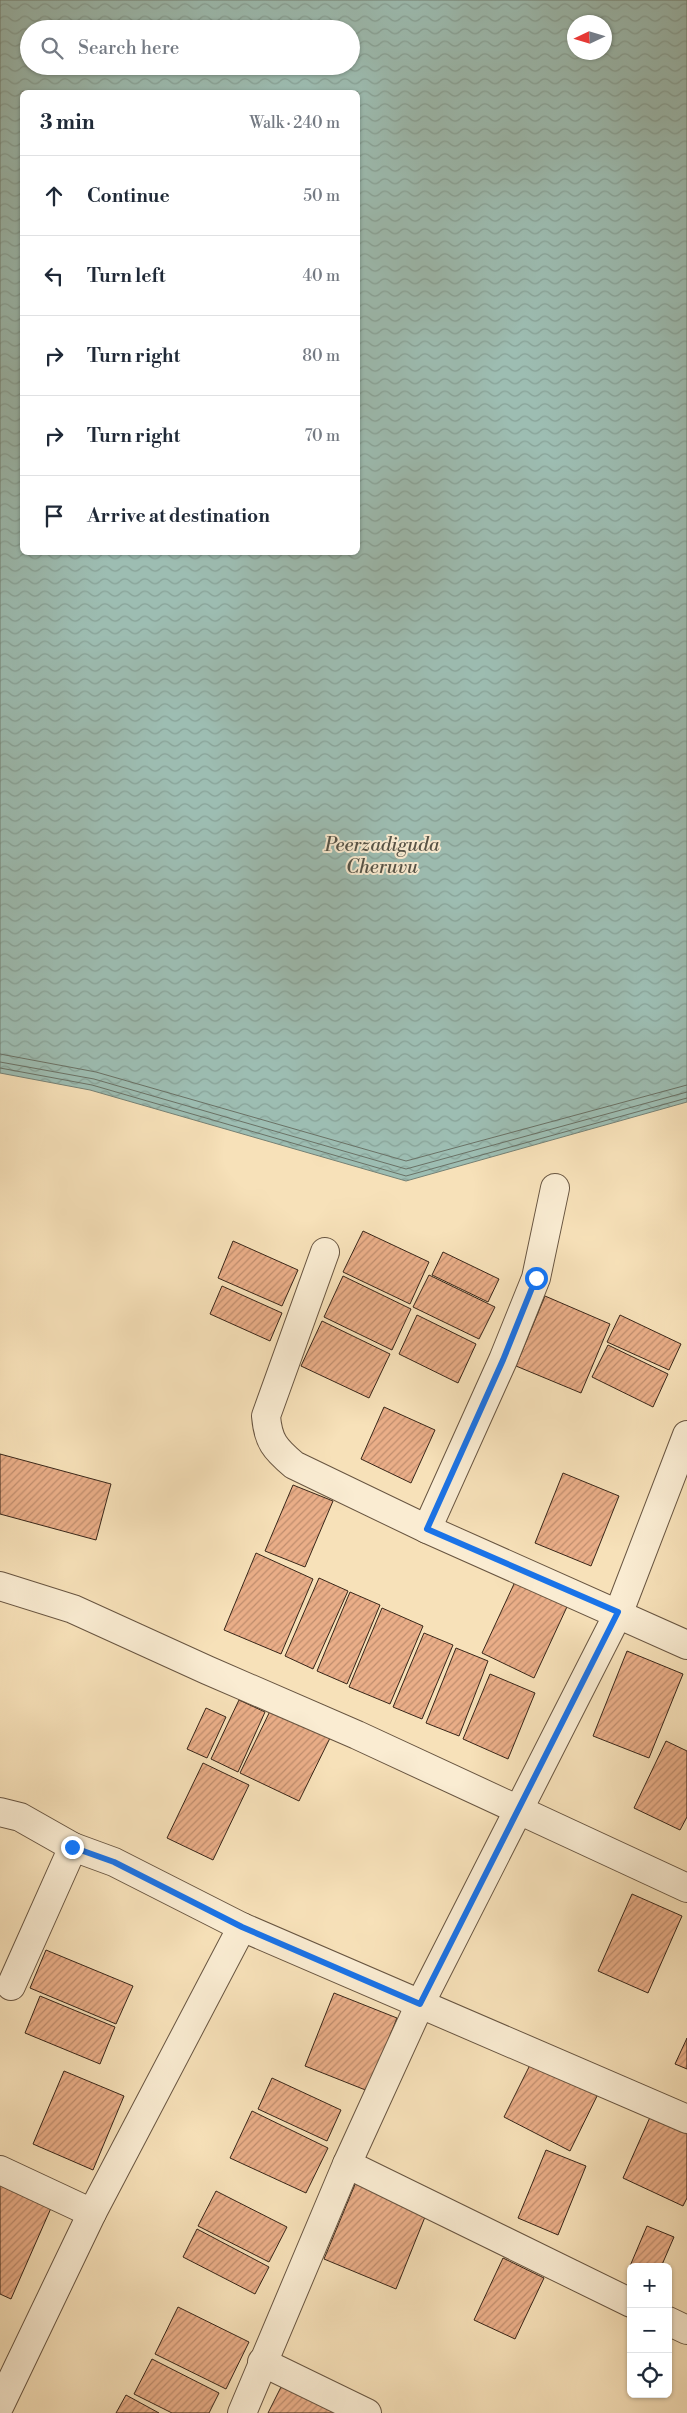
<!DOCTYPE html>
<meta charset="utf-8">
<style>
:root{--surface:#fff;--page:#f2f2f3;--text:#1f2937;--muted:#747a83;--line:#e0e1e3}
body{margin:0;font-family:"Libre Bodoni",serif;background:var(--page);color:var(--text)}
.controls{position:absolute;right:15px;bottom:15px;display:grid;overflow:hidden;border-radius:8px;box-shadow:0 1px 4px #0004}
.controls button{width:45px;height:45px;display:grid;place-items:center;padding:0;border:0;border-bottom:1px solid var(--line);background:var(--surface);color:var(--text);font:25px sans-serif}
.compass{position:absolute;left:567px;top:15px;width:45px;height:45px;border-radius:50%;background:var(--surface);box-shadow:0 1px 4px #0004;rotate:266deg}
.stop{position:absolute;width:15px;height:15px;margin:-11px;border:4px solid #1a73e8;border-radius:50%;background:#fff}
.stop.end{background:#1a73e8;border-color:#fff;box-shadow:0 1px 5px #0008}
.list{margin:0;padding:0;list-style:none}
h2{display:flex;justify-content:space-between;align-items:center;height:65px;margin:0;padding:0 20px;font-size:21px}
h2 small{font-size:16px;font-weight:400;color:var(--muted)}
.list li{display:grid;grid-template-columns:32px 1fr auto;gap:15px;align-items:center;box-sizing:border-box;height:80px;padding:0 20px;border-top:1px solid var(--line)}
.list b{display:block;font-size:19px;white-space:nowrap}
.list em{font-size:16px;font-style:normal;color:var(--muted)}
.icon{flex:none;width:28px;height:28px;fill:none;stroke:currentColor;stroke-width:2;stroke-linecap:round;stroke-linejoin:round}
.map{position:relative;flex:none;width:687px;height:2413px;overflow:hidden}
.search{position:absolute;background:var(--surface);box-shadow:0 1px 4px #0004;left:20px;top:20px;width:340px;height:55px;display:flex;align-items:center;gap:12px;box-sizing:border-box;padding:0 18px;border-radius:28px;color:var(--muted);font-size:19px}
.panel{position:absolute;background:var(--surface);box-shadow:0 1px 4px #0004;left:20px;top:90px;width:340px;height:465px;border-radius:8px}
.map>svg:first-child{display:block}
.water{fill:url(#water-waves);stroke:#758175;fill-rule:evenodd}
.lines{fill:none;stroke-linecap:round;stroke-linejoin:round}
.shore{stroke:#6a7266;stroke-width:1}
.building{fill:url(#building-hatch);stroke:#382619}
.minor-casing{stroke:#685541;stroke-width:30}
.minor{stroke:#faecd2;stroke-width:28}
.route{stroke:#1a73e8;stroke-width:6}
.labels{text-anchor:middle;dominant-baseline:central;stroke-width:4;stroke-linejoin:round;paint-order:stroke}
.water-label{font-size:19px;font-style:italic;fill:#565347;stroke:#faecd2}
</style>
<div class="map">
<svg width="687" height="2413" viewBox="0 0 687 2413">
<defs>
<pattern id="water-waves" width="16" height="10" patternUnits="userSpaceOnUse" patternTransform="scale(1.25)"><rect width="16" height="10" fill="#9dbdb2"/><path d="M0 5q4-4 8 0t8 0" fill="none" stroke="#88a298"/></pattern>
<pattern id="building-hatch" width="6" height="6" patternUnits="userSpaceOnUse" patternTransform="scale(1.25)"><rect width="6" height="6" fill="#eaae88"/><path d="M-1 1l2-2M0 6l6-6M5 7l2-2" fill="none" stroke="#bf8d6e"/></pattern>
</defs>
<rect width="100%" height="100%" fill="#f7e1b9"/>
<filter id="stains"><feTurbulence type="fractalNoise" baseFrequency=".004" numOctaves="4"/><feColorMatrix values="0 0 0 0 .2 0 0 0 0 .09 0 0 0 0 .02 0 0 0 .5 -.17"/></filter>
<radialGradient id="worn" r=".72"><stop offset=".6" stop-color="#630" stop-opacity="0"/><stop offset="1" stop-color="#630" stop-opacity=".3"/></radialGradient>
<path class="water" d="M 0,0 L 687,0 L 687,1102 L 406,1181 L 90,1090 L 0,1073 ZM 574,22 L 604,22 L 604,52 L 574,52 ZM 29,29 L 351,29 L 351,66 L 29,66 ZM 22,92 L 358,92 L 358,552 L 22,552 Z"/>
<g class="lines">
<g class="shore">
<path d="M 0,1054 L 96,1072 L 406,1161 L 687,1085"/>
<path d="M 0,1062 L 94,1079 L 406,1169 L 687,1092"/>
<path d="M 0,1068 L 92,1085 L 406,1176 L 687,1098"/>
</g>
</g>
<g class="building">
<path d="M 363,1231 L 429,1262 L 410,1304 L 343,1272 Z"/>
<path d="M 233,1241 L 298,1270 L 282,1306 L 218,1278 Z"/>
<path d="M 443,1252 L 499,1279 L 488,1302 L 432,1275 Z"/>
<path d="M 429,1275 L 495,1307 L 479,1339 L 413,1307 Z"/>
<path d="M 343,1276 L 411,1309 L 392,1350 L 324,1317 Z"/>
<path d="M 222,1286 L 282,1313 L 270,1341 L 210,1314 Z"/>
<path d="M 545,1296 L 610,1324 L 581,1393 L 516,1366 Z"/>
<path d="M 417,1315 L 476,1344 L 458,1383 L 399,1354 Z"/>
<path d="M 620,1315 L 681,1344 L 669,1370 L 607,1342 Z"/>
<path d="M 322,1321 L 390,1354 L 369,1398 L 301,1366 Z"/>
<path d="M 608,1345 L 668,1374 L 653,1407 L 592,1377 Z"/>
<path d="M 384,1407 L 435,1430 L 411,1483 L 361,1459 Z"/>
<path d="M 0,1454 L 111,1484 L 96,1540 L 0,1514 Z"/>
<path d="M 563,1473 L 619,1496 L 591,1566 L 535,1543 Z"/>
<path d="M 293,1485 L 333,1501 L 305,1567 L 265,1551 Z"/>
<path d="M 256,1553 L 313,1579 L 281,1654 L 224,1630 Z"/>
<path d="M 520,1571 L 572,1596 L 534,1678 L 482,1653 Z"/>
<path d="M 319,1578 L 348,1591 L 313,1669 L 285,1656 Z"/>
<path d="M 350,1592 L 380,1605 L 347,1684 L 317,1671 Z"/>
<path d="M 382,1608 L 423,1626 L 390,1704 L 349,1687 Z"/>
<path d="M 424,1633 L 453,1645 L 422,1719 L 393,1707 Z"/>
<path d="M 456,1648 L 488,1661 L 459,1736 L 426,1723 Z"/>
<path d="M 627,1651 L 683,1674 L 649,1758 L 593,1736 Z"/>
<path d="M 490,1674 L 535,1693 L 508,1759 L 463,1739 Z"/>
<path d="M 239,1700 L 265,1712 L 238,1772 L 211,1759 Z"/>
<path d="M 272,1707 L 331,1736 L 299,1801 L 240,1773 Z"/>
<path d="M 206,1708 L 226,1717 L 207,1758 L 187,1749 Z"/>
<path d="M 666,1741 L 687,1751 L 687,1817 L 680,1830 L 634,1808 Z"/>
<path d="M 203,1763 L 249,1785 L 213,1860 L 167,1838 Z"/>
<path d="M 632,1894 L 682,1916 L 648,1993 L 598,1971 Z"/>
<path d="M 46,1950 L 133,1986 L 116,2024 L 30,1988 Z"/>
<path d="M 334,1993 L 397,2018 L 368,2091 L 305,2066 Z"/>
<path d="M 40,1996 L 115,2027 L 100,2064 L 25,2033 Z"/>
<path d="M 687,2038 L 687,2069 L 675,2064 Z"/>
<path d="M 535,2055 L 601,2088 L 570,2151 L 504,2117 Z"/>
<path d="M 64,2071 L 124,2096 L 93,2170 L 33,2144 Z"/>
<path d="M 272,2078 L 341,2110 L 327,2141 L 258,2109 Z"/>
<path d="M 655,2106 L 687,2120 L 687,2198 L 683,2206 L 623,2178 Z"/>
<path d="M 252,2111 L 328,2148 L 306,2193 L 230,2158 Z"/>
<path d="M 546,2150 L 586,2166 L 558,2235 L 518,2218 Z"/>
<path d="M 0,2174 L 55,2199 L 11,2299 L 0,2294 Z"/>
<path d="M 356,2182 L 427,2212 L 396,2289 L 324,2259 Z"/>
<path d="M 216,2191 L 287,2227 L 269,2262 L 198,2226 Z"/>
<path d="M 647,2226 L 674,2237 L 661,2267 L 632,2267 L 630,2266 Z"/>
<path d="M 197,2229 L 269,2267 L 255,2294 L 183,2257 Z"/>
<path d="M 503,2258 L 544,2278 L 515,2339 L 474,2320 Z"/>
<path d="M 178,2307 L 249,2342 L 226,2389 L 155,2354 Z"/>
<path d="M 152,2359 L 219,2393 L 209,2413 L 172,2413 L 134,2394 Z"/>
<path d="M 283,2383 L 337,2413 L 268,2413 Z"/>
<path d="M 126,2395 L 159,2413 L 116,2413 Z"/>
</g>
<g class="lines">
<g class="minor-casing">
<g id="minor">
<path d="M 325,1252 L 266,1416 C 268,1441 275,1449 294,1465 L 427,1529 L 687,1645"/>
<path d="M 427,1529 L 503,1360 L 536,1278 L 555,1188"/>
<path d="M 0,1586 L 73,1609 L 207,1670 L 357,1735 L 687,1888"/>
<path d="M 0,1812 L 20,1817 L 73,1847"/>
<path d="M 11,1986 L 73,1847 L 114,1862 L 242,1927 L 687,2119"/>
<path d="M 347,2164 L 631,2303"/>
<path d="M 0,2170 L 92,2213"/>
<path d="M 668,2321 L 687,2330"/>
<path d="M 262,2362 L 367,2413"/>
<path d="M 0,2405 L 92,2213 L 242,1927"/>
<path d="M 242,2413 L 347,2164 L 420,2004 L 619,1612 L 687,1435"/>
</g>
</g>
<use href="#minor" class="minor"/>
</g>
<g class="lines">
<path class="route" d="M 72,1847 L 114,1862 L 242,1927 L 420,2004 L 618,1612 L 427,1529 L 503,1360 L 536,1278"/>
</g>
<g class="labels">
<g class="water-label">
<text x="382" y="845">Peerzadiguda<tspan x="382" dy="22">Cheruvu</tspan></text>
</g>
</g>
<rect width="100%" height="100%" filter="url(#stains)"/>
<rect width="100%" height="100%" fill="url(#worn)"/>
</svg>
<div class="controls">
<button>+</button>
<button>−</button>
<button><svg class="icon" aria-label="locate" viewBox="0 0 24 24"><circle cx="12" cy="12" r="6"/><path d="M12 2v4M12 18v4M2 12h4M18 12h4"/></svg></button>
</div>
<svg class="compass" viewBox="-18 -18 36 36"><path d="M0-13l5 13h-10z" fill="#e53935"/><path d="M0 13l5-13h-10z" fill="#747a83"/></svg>
<div class="stop" style="left:536px;top:1278px"></div>
<div class="stop end" style="left:72px;top:1847px"></div>
<div class="search"><svg class="icon" aria-label="search" viewBox="0 0 24 24"><circle cx="10" cy="10" r="6"/><path d="M15 15l6 6"/></svg>Search here</div>
<section class="panel">
<h2>3 min<small>Walk · 240 m</small></h2>
<ul class="list">
<li><svg class="icon" aria-label="ahead" viewBox="0 0 24 24"><path d="M12 20V5M6 11l6-6 6 6"/></svg><div><b>Continue</b></div><em>50 m</em></li>
<li><svg class="icon" aria-label="left" viewBox="0 0 24 24"><path d="M17 20v-9H6M10 6l-5 5 5 5"/></svg><div><b>Turn left</b></div><em>40 m</em></li>
<li><svg class="icon" aria-label="right" viewBox="0 0 24 24"><path d="M7 20v-9h11M14 6l5 5-5 5"/></svg><div><b>Turn right</b></div><em>80 m</em></li>
<li><svg class="icon" aria-label="right" viewBox="0 0 24 24"><path d="M7 20v-9h11M14 6l5 5-5 5"/></svg><div><b>Turn right</b></div><em>70 m</em></li>
<li><svg class="icon" aria-label="arrive" viewBox="0 0 24 24"><path d="M6 21V4h12l-3 4 3 4H6"/></svg><div><b>Arrive at destination</b></div></li>
</ul>
</section>
</div>
